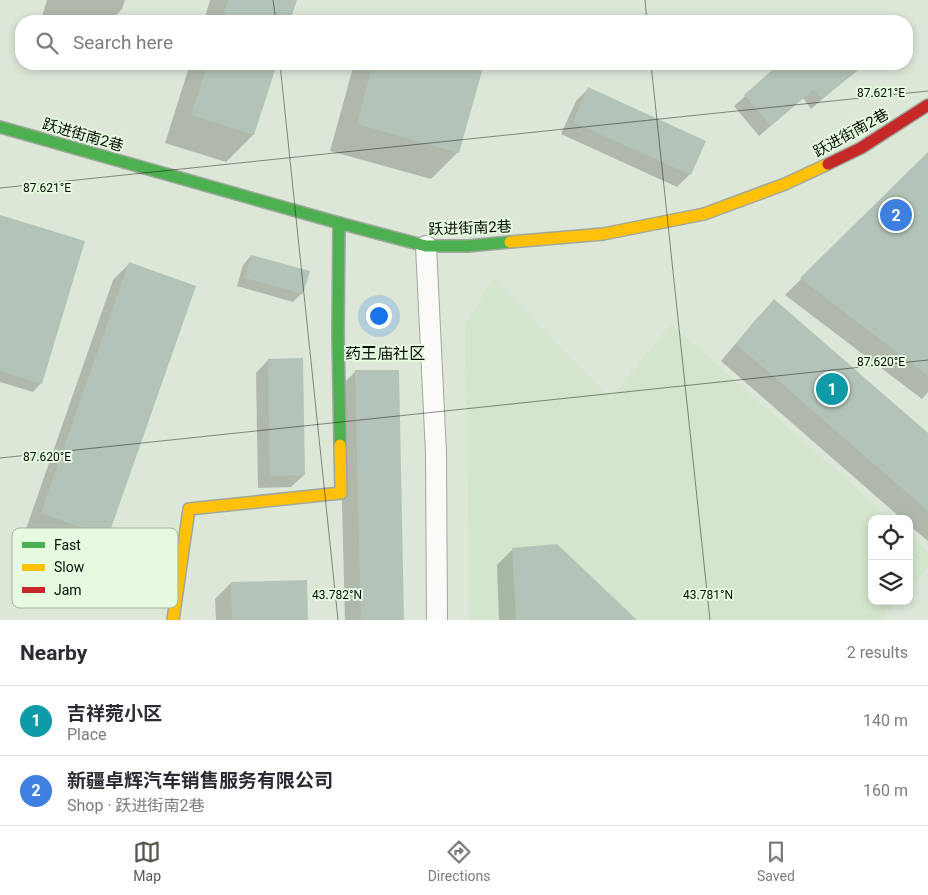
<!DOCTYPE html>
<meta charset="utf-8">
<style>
:root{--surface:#fff;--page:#f7f7f7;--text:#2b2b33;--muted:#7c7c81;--line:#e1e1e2;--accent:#525a50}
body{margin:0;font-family:Roboto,"Noto Sans SC",sans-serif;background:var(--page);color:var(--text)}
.controls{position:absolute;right:15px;bottom:15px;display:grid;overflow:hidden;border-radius:10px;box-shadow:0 2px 8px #0003}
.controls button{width:45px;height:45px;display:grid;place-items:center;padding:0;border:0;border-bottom:1px solid var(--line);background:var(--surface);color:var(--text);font:25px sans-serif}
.you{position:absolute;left:378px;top:315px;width:18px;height:18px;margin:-12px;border:4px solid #fff;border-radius:50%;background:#1a73e8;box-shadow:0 0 0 8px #1a73e833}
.badge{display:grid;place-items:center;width:32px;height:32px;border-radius:50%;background:var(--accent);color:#fff;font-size:16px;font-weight:700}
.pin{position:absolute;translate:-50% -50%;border:2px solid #fff;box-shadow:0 1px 5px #0006}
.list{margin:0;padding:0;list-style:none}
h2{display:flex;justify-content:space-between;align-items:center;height:65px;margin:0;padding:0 20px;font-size:21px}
h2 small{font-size:16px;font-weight:400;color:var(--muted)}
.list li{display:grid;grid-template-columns:32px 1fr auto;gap:15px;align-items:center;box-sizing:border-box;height:70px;padding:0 20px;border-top:1px solid var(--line)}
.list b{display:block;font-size:19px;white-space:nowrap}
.list p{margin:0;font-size:16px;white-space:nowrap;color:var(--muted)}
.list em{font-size:16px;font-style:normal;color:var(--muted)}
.icon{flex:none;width:28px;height:28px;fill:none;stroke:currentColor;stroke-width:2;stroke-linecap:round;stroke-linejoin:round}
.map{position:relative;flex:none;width:928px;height:620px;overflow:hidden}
.search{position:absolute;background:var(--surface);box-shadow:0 2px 8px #0003;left:15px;right:15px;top:15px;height:55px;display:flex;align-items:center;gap:12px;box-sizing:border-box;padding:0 18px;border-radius:20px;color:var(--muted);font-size:19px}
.sheet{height:205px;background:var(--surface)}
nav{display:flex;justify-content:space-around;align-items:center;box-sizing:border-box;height:70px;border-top:1px solid var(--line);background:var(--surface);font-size:14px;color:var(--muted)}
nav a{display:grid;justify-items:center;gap:2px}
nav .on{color:var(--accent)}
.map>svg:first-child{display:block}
.built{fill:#d3e5cc}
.shadow{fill:#0003}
.building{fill:#b3c3b8}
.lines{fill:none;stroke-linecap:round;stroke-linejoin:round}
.street-casing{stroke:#9fa79c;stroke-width:22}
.fast-casing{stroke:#9fa79c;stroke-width:14}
.slow-casing{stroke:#9fa79c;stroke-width:14}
.jam-casing{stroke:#9fa79c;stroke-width:14}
.street{stroke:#fafbf9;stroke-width:20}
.fast{stroke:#4caf50;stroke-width:11}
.slow{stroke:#ffc107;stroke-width:11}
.jam{stroke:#c62828;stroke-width:11}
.ticks{fill:none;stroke:#080e06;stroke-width:1;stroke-opacity:0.45}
.labels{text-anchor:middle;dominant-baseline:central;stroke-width:4;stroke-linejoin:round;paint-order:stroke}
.street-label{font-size:15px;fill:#080e06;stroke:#e6fae0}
.neighbourhood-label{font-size:16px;fill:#080e06;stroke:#e6fae0}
.key{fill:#e6fae0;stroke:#a3b39f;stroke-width:1}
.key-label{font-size:14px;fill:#080e06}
.ticks-label{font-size:12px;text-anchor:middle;fill:#080e06;stroke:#e6fae0;stroke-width:4;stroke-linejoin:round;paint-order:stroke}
</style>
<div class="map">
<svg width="928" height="620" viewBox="0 0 928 620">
<rect width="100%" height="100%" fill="#dce7d8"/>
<g class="built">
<path d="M 493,279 L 611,398 L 671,324 L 891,519 L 872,519 L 872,601 L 898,601 L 881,620 L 470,620 L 465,325 Z"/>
<path d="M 909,535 L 928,552 L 928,568 L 909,589 Z"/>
</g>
<g class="shadow">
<path d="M 47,0 L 125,0 L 122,9 L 110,21 L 45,21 L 41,20 Z"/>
<path d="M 210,0 L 296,0 L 289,21 L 204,21 Z"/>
<path d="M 190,64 L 276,64 L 253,135 L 226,162 L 165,143 Z"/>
<path d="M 354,64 L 482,64 L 458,152 L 431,179 L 330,151 Z"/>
<path d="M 781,64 L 859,64 L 861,66 L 811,109 L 803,98 L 759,136 L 734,106 Z"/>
<path d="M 588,89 L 704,142 L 689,175 L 677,187 L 561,134 L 576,101 Z"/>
<path d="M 928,154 L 928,392 L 922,399 L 785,295 Z"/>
<path d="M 0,216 L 41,383 L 33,392 L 0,382 Z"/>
<path d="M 251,256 L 302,293 L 293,302 L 237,286 L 243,265 Z"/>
<path d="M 129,264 L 107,536 L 91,552 L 26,529 L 113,280 Z"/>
<path d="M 774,301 L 928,434 L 928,541 L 909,525 L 909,519 L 902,519 L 721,361 L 758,317 Z"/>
<path d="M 268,360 L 304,475 L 291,487 L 258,488 L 256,373 Z"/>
<path d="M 355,372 L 403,620 L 345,620 L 339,388 Z"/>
<path d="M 513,549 L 635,620 L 499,620 L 497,565 Z"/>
<path d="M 231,583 L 307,620 L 216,620 L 215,599 Z"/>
</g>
<g class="building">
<path d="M 228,0 L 297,0 L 290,21 L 221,21 Z"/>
<path d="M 208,64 L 277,64 L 254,135 L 191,115 Z"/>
<path d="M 373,64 L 484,64 L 459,153 L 357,124 Z"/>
<path d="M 779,64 L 866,64 L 822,99 L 814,89 L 771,126 L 744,95 Z"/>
<path d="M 588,87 L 706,141 L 691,175 L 573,122 Z"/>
<path d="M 928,152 L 928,376 L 800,278 Z"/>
<path d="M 0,215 L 85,241 L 42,384 L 0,371 Z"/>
<path d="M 251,255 L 310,271 L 303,294 L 245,278 Z"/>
<path d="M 129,262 L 196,286 L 108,537 L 41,513 Z"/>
<path d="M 774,299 L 928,433 L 928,511 L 736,344 Z"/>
<path d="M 303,358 L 305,475 L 270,476 L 268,359 Z"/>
<path d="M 355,370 L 399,370 L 404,620 L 361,620 Z"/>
<path d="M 557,544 L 637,620 L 516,620 L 512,548 Z"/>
<path d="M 307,580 L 308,620 L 232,620 L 231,582 Z"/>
</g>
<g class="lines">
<g class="street-casing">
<path id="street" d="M 426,246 L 436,453 L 437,620"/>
</g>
<g class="fast-casing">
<g id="fast">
<path d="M 0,127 L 339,223 L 426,246 L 468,246 L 510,242"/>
<path d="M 339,223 L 338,334 L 340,445"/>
</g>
</g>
<g class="slow-casing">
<g id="slow">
<path d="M 510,242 L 603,234 L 704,214 L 785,184 L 828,164"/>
<path d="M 173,620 L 189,509 L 341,493 L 340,445"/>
</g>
</g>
<g class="jam-casing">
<path id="jam" d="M 828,164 L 861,148 L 928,105"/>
</g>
<use href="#street" class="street"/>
<use href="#fast" class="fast"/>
<use href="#slow" class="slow"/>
<use href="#jam" class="jam"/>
</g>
<path class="ticks" d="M 273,0 L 276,21M 645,0 L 647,21M 280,64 L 338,620M 651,64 L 710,620M 0,188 L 928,91M 0,458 L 928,360"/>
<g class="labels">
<g class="street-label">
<text transform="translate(851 133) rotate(-29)">跃进街南2巷</text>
<text transform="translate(83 135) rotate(16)">跃进街南2巷</text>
<text transform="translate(470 228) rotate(-2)">跃进街南2巷</text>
</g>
<g class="neighbourhood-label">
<text x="385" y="353">药王庙社区</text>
</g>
</g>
<rect x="12" y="528" width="166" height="80" rx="8" class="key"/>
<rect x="22" y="542" width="23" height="6" fill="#4caf50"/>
<rect x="22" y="564" width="23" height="7" fill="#ffc107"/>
<rect x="22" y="587" width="23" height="6" fill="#c62828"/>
<g class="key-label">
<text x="54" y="550">Fast</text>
<text x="54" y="572">Slow</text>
<text x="54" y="595">Jam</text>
</g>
<g class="ticks-label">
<text x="881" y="97">87.621°E</text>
<text x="47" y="192">87.621°E</text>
<text x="881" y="366">87.620°E</text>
<text x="47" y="461">87.620°E</text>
<text x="337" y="599">43.782°N</text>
<text x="708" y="599">43.781°N</text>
</g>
</svg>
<div class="controls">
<button><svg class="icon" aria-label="locate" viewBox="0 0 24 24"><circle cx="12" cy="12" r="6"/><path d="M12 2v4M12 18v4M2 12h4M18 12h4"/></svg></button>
<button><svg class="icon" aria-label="layers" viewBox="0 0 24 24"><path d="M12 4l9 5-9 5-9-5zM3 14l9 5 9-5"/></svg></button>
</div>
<div class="you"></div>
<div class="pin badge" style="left:832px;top:389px;background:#0f9aa8">1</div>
<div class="pin badge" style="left:896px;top:215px;background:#3f7fe0">2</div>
<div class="search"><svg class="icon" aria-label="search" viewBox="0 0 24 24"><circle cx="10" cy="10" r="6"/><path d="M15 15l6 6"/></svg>Search here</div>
</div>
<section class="sheet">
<h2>Nearby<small>2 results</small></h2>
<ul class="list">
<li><span class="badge" style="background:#0f9aa8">1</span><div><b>吉祥菀小区</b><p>Place</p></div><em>140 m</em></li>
<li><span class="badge" style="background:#3f7fe0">2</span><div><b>新疆卓辉汽车销售服务有限公司</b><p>Shop · 跃进街南2巷</p></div><em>160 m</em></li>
</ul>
</section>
<nav>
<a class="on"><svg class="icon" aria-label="map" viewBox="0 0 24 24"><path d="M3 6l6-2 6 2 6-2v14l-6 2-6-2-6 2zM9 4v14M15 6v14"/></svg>Map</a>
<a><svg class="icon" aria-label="directions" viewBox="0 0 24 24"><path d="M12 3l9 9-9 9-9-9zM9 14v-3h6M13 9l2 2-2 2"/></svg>Directions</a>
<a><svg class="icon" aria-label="saved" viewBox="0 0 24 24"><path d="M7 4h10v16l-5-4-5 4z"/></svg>Saved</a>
</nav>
